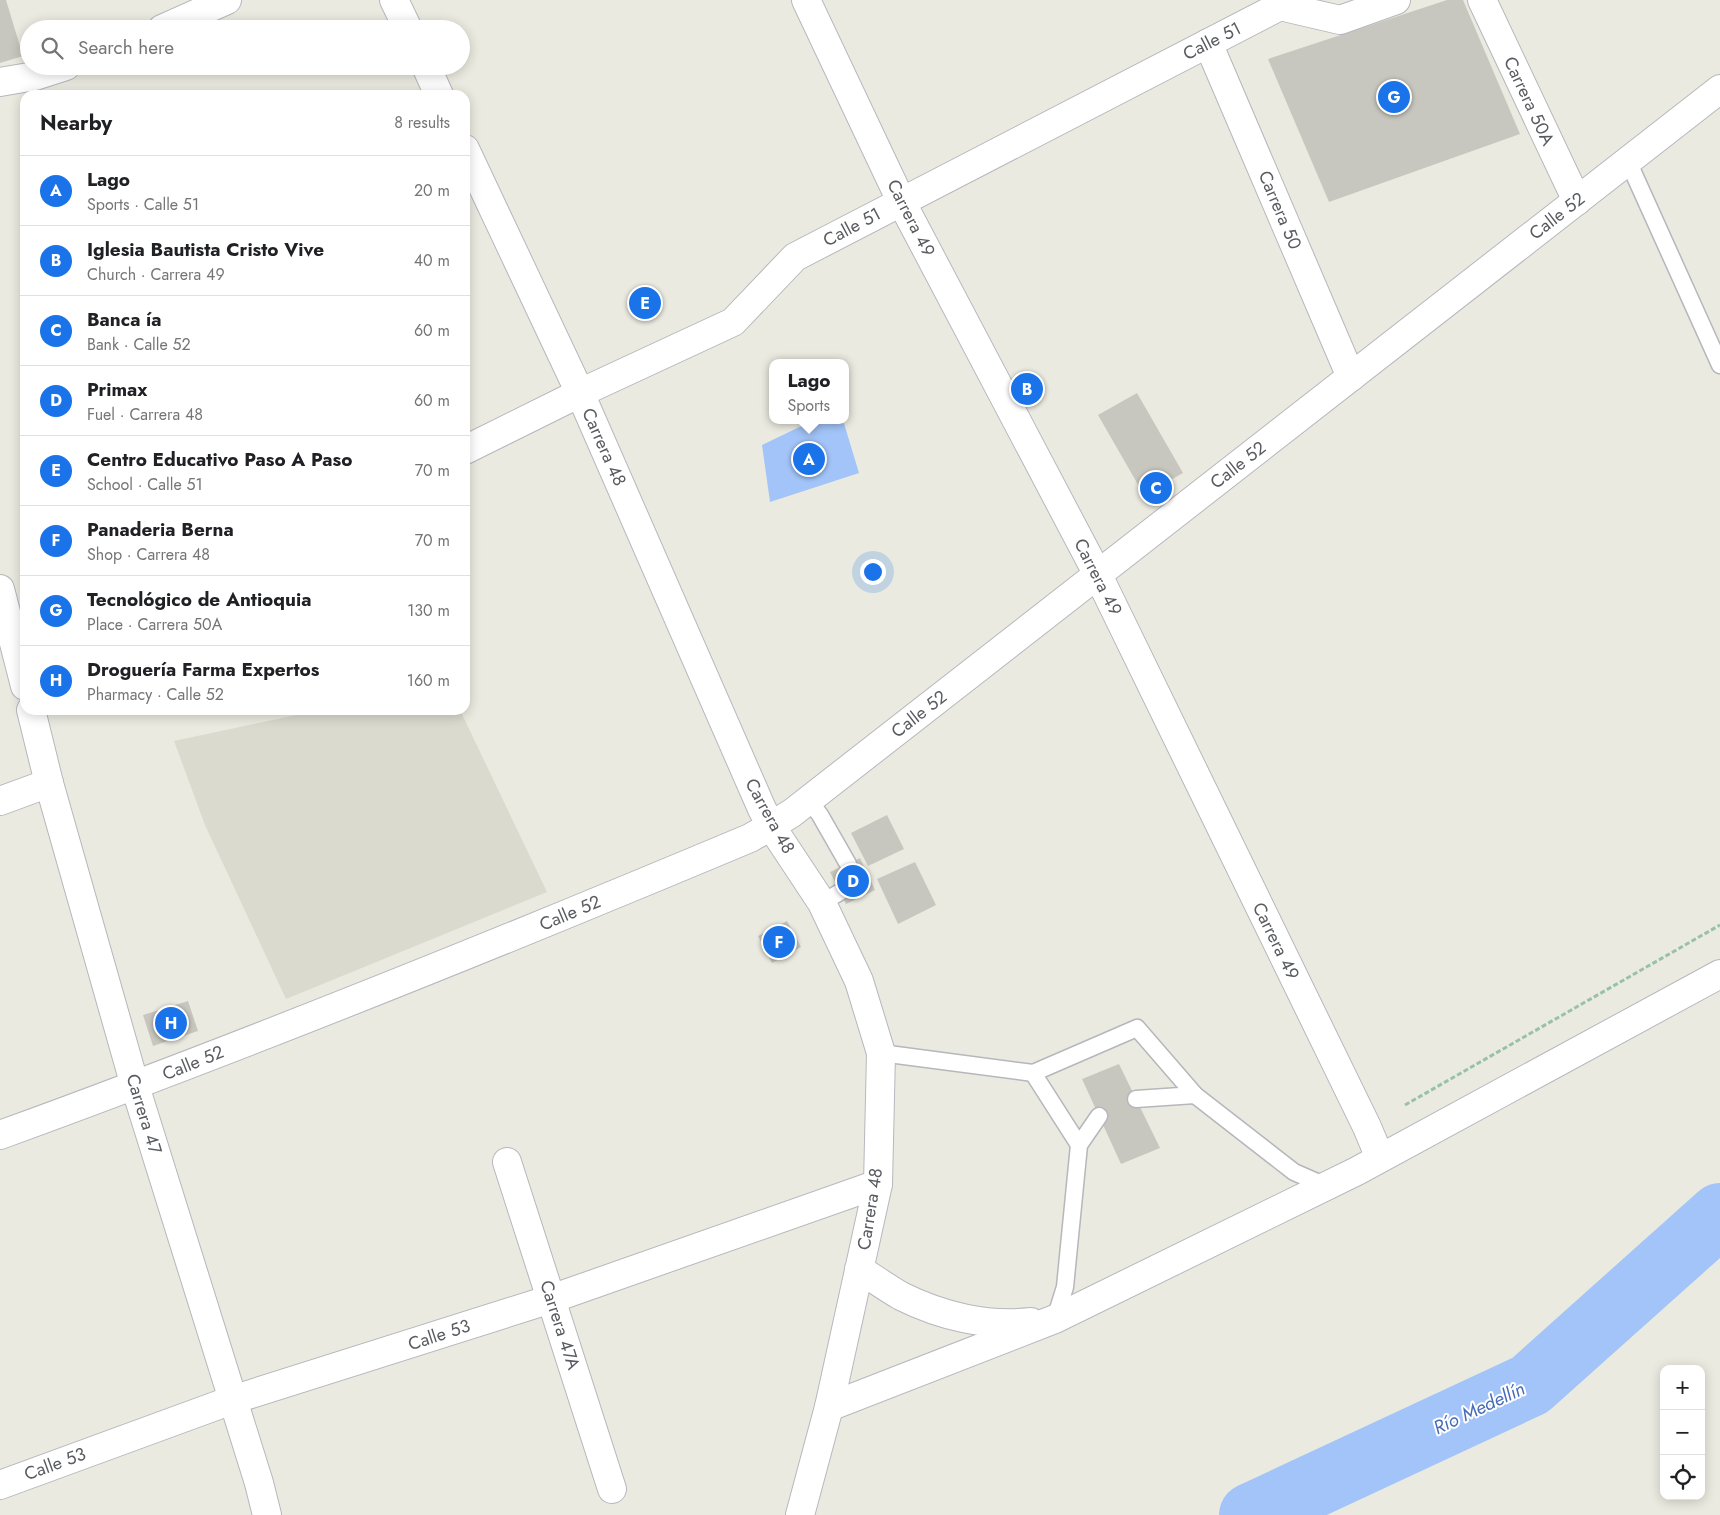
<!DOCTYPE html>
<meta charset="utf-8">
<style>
:root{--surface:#fff;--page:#f2f2f2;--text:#202124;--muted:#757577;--line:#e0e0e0;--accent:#1a73e8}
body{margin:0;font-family:Jost,sans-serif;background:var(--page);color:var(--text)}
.controls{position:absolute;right:15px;bottom:15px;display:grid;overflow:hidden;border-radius:10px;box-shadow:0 2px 12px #0003}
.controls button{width:45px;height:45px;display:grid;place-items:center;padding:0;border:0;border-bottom:1px solid var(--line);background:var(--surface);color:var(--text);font:25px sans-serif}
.you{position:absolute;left:872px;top:571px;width:18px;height:18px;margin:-12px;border:4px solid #fff;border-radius:50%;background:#1a73e8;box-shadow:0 0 0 8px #1a73e833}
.badge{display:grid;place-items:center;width:32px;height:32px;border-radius:50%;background:var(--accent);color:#fff;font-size:16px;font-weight:700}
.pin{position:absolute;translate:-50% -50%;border:2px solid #fff;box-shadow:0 1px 5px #0006}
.popup{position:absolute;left:769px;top:359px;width:80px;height:65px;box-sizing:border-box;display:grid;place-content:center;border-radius:10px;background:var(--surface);filter:drop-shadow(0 1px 4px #0005);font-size:16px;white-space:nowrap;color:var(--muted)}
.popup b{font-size:19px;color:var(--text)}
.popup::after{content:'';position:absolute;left:50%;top:100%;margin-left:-10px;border:10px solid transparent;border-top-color:var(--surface)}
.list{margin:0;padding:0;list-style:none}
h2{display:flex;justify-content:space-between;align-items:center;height:65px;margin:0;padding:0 20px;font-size:21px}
h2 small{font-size:16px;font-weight:400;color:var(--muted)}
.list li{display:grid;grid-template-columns:32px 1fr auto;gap:15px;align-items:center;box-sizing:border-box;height:70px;padding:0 20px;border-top:1px solid var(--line)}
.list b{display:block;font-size:19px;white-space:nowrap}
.list p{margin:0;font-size:16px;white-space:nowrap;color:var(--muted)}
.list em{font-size:16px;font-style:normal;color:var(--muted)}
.icon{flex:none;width:28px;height:28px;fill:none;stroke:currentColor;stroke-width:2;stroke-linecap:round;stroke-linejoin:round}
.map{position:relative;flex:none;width:1720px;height:1515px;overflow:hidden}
.search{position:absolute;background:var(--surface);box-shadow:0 2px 12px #0003;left:20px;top:20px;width:450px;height:55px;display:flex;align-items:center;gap:12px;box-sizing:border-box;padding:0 18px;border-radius:28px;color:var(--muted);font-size:19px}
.panel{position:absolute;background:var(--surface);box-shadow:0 2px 12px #0003;left:20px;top:90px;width:450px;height:625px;border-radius:15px}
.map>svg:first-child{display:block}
.education{fill:#dbdace}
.water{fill:#a2c4f8}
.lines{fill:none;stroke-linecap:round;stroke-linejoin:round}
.river{stroke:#a2c4f8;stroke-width:64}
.building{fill:#c8c7bf}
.lane-casing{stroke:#b6b7bc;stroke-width:19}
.street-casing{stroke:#b6b7bc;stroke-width:30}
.secondary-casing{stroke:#b6b8be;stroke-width:30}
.path{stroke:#98c1ab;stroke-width:3;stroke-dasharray:5 2.5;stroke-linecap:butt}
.lane{stroke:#fff;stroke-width:16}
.street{stroke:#fff;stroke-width:28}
.secondary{stroke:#fff;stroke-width:28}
.labels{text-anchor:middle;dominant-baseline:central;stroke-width:4;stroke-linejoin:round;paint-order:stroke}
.street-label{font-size:18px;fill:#595b60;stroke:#fff}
.water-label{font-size:19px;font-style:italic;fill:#486bb9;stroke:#fff}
</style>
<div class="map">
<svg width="1720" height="1515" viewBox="0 0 1720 1515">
<rect width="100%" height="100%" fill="#ebeae0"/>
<path class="education" d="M 320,710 L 460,710 L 547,892 L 286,999 L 205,825 L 174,741 Z"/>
<path class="water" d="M 814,420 L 843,420 L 859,473 L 770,502 L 762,445 Z"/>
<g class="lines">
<path class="river" d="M 1251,1515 L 1530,1385 L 1720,1215"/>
</g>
<g class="building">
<path d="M 0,0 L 6,0 L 23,56 L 0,63 Z"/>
<path d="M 1447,0 L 1463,0 L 1520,134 L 1329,202 L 1268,59 Z"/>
<path d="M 1137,393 L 1183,473 L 1144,495 L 1098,415 Z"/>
<path d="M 887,815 L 904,849 L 868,866 L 851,833 Z"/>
<path d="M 860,858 L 875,890 L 846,904 L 830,872 Z"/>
<path d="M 915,862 L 936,905 L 898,924 L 877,879 Z"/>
<path d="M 787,921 L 801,947 L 772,963 L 758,936 Z"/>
<path d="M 188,1001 L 198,1031 L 153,1046 L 143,1015 Z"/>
<path d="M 1119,1064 L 1160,1148 L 1121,1164 L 1082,1079 Z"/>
</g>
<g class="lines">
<g class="lane-casing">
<g id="lane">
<path d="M 1628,161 L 1720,365"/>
<path d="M 809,800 L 820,815 L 848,864"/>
<path d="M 822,903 L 840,892"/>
<path d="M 881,1053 L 1033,1073 L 1079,1145"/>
<path d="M 1033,1073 L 1137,1028 L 1195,1095 L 1294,1172 L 1326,1186"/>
<path d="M 1136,1099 L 1195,1095"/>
<path d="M 1055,1319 L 1065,1287 L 1079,1145 L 1099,1116"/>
</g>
</g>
<g class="street-casing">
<g id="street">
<path d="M 1482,0 L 1577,201"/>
<path d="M 1280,6 L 1340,20 L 1396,0"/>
<path d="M 1208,43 L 1351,377"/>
<path d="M 465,450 L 580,393 L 733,322 L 795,257 L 1280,6"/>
<path d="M 1098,575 L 1367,1127 L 1380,1158"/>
<path d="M 0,589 L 25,686"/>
<path d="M 31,710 L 49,783 L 135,1086 L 259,1483 L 267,1515"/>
<path d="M 0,801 L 49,783"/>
<path d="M 0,1135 C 253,1043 502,942 750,838 L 771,826"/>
<path d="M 507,1162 L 612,1489"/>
<path d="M 0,1485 L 232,1400 L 551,1299 L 878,1184"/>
</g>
</g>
<g class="secondary-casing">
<g id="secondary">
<path d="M 394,0 L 408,29"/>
<path d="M 806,0 L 901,201 L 1098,575"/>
<path d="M 162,29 L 227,0"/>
<path d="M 426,66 L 439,95"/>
<path d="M 0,82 L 35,76 L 66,66"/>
<path d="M 465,149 L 580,393 L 762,809 L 771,826 L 822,903 L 859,981 L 881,1053 L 878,1184 L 829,1407 L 800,1515"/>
<path d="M 771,826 L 792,813 L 1720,89"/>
<path d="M 859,1269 C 873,1278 887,1288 901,1296 C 941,1316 987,1327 1031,1322"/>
<path d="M 829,1407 L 1055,1319 L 1357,1171 L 1720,974"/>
</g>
</g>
<path class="path" d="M 1405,1105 L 1720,925"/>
<use href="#lane" class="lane"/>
<use href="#street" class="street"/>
<use href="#secondary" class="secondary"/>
</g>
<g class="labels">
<g class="street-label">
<text transform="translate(1212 41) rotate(-27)">Calle 51</text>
<text transform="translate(1529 101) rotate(65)">Carrera 50A</text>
<text transform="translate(1280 210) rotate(67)">Carrera 50</text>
<text transform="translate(1557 216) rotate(-38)">Calle 52</text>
<text transform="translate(911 218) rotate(63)">Carrera 49</text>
<text transform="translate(852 227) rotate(-28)">Calle 51</text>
<text transform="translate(604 447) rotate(66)">Carrera 48</text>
<text transform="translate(1238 465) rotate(-38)">Calle 52</text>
<text transform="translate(1098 577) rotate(63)">Carrera 49</text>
<text transform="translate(919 714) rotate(-38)">Calle 52</text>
<text transform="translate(770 816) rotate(61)">Carrera 48</text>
<text transform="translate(570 913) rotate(-23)">Calle 52</text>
<text transform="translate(1276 941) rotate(64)">Carrera 49</text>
<text transform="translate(193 1063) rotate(-22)">Calle 52</text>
<text transform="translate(144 1114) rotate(73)">Carrera 47</text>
<text transform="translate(870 1209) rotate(-81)">Carrera 48</text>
<text transform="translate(560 1325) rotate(72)">Carrera 47A</text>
<text transform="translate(439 1335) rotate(-18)">Calle 53</text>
<text transform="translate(55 1464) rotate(-20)">Calle 53</text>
</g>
<g class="water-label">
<text transform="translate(1479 1408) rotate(-25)">Río Medellín</text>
</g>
</g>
</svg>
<div class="controls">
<button>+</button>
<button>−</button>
<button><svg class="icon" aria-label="locate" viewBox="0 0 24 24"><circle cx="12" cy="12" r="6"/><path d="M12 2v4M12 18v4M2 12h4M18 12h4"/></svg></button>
</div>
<div class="you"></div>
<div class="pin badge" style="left:809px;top:459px">A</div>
<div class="popup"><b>Lago</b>Sports</div>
<div class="pin badge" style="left:1027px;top:389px">B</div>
<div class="pin badge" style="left:1156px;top:488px">C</div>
<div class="pin badge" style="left:853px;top:881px">D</div>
<div class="pin badge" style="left:645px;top:303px">E</div>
<div class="pin badge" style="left:779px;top:942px">F</div>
<div class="pin badge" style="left:1394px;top:97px">G</div>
<div class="pin badge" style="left:171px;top:1023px">H</div>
<div class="search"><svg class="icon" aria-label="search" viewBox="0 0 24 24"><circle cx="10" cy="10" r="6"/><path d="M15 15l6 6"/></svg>Search here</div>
<section class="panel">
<h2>Nearby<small>8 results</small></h2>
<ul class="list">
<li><span class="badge">A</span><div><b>Lago</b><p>Sports · Calle 51</p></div><em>20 m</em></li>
<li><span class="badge">B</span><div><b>Iglesia Bautista Cristo Vive</b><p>Church · Carrera 49</p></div><em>40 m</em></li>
<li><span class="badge">C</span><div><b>Banca ía</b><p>Bank · Calle 52</p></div><em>60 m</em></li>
<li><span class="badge">D</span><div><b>Primax</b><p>Fuel · Carrera 48</p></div><em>60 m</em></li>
<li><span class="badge">E</span><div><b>Centro Educativo Paso A Paso</b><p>School · Calle 51</p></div><em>70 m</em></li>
<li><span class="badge">F</span><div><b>Panaderia Berna</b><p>Shop · Carrera 48</p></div><em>70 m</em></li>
<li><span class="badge">G</span><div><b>Tecnológico de Antioquia</b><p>Place · Carrera 50A</p></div><em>130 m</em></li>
<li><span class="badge">H</span><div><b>Droguería Farma Expertos</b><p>Pharmacy · Calle 52</p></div><em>160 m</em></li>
</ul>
</section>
</div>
